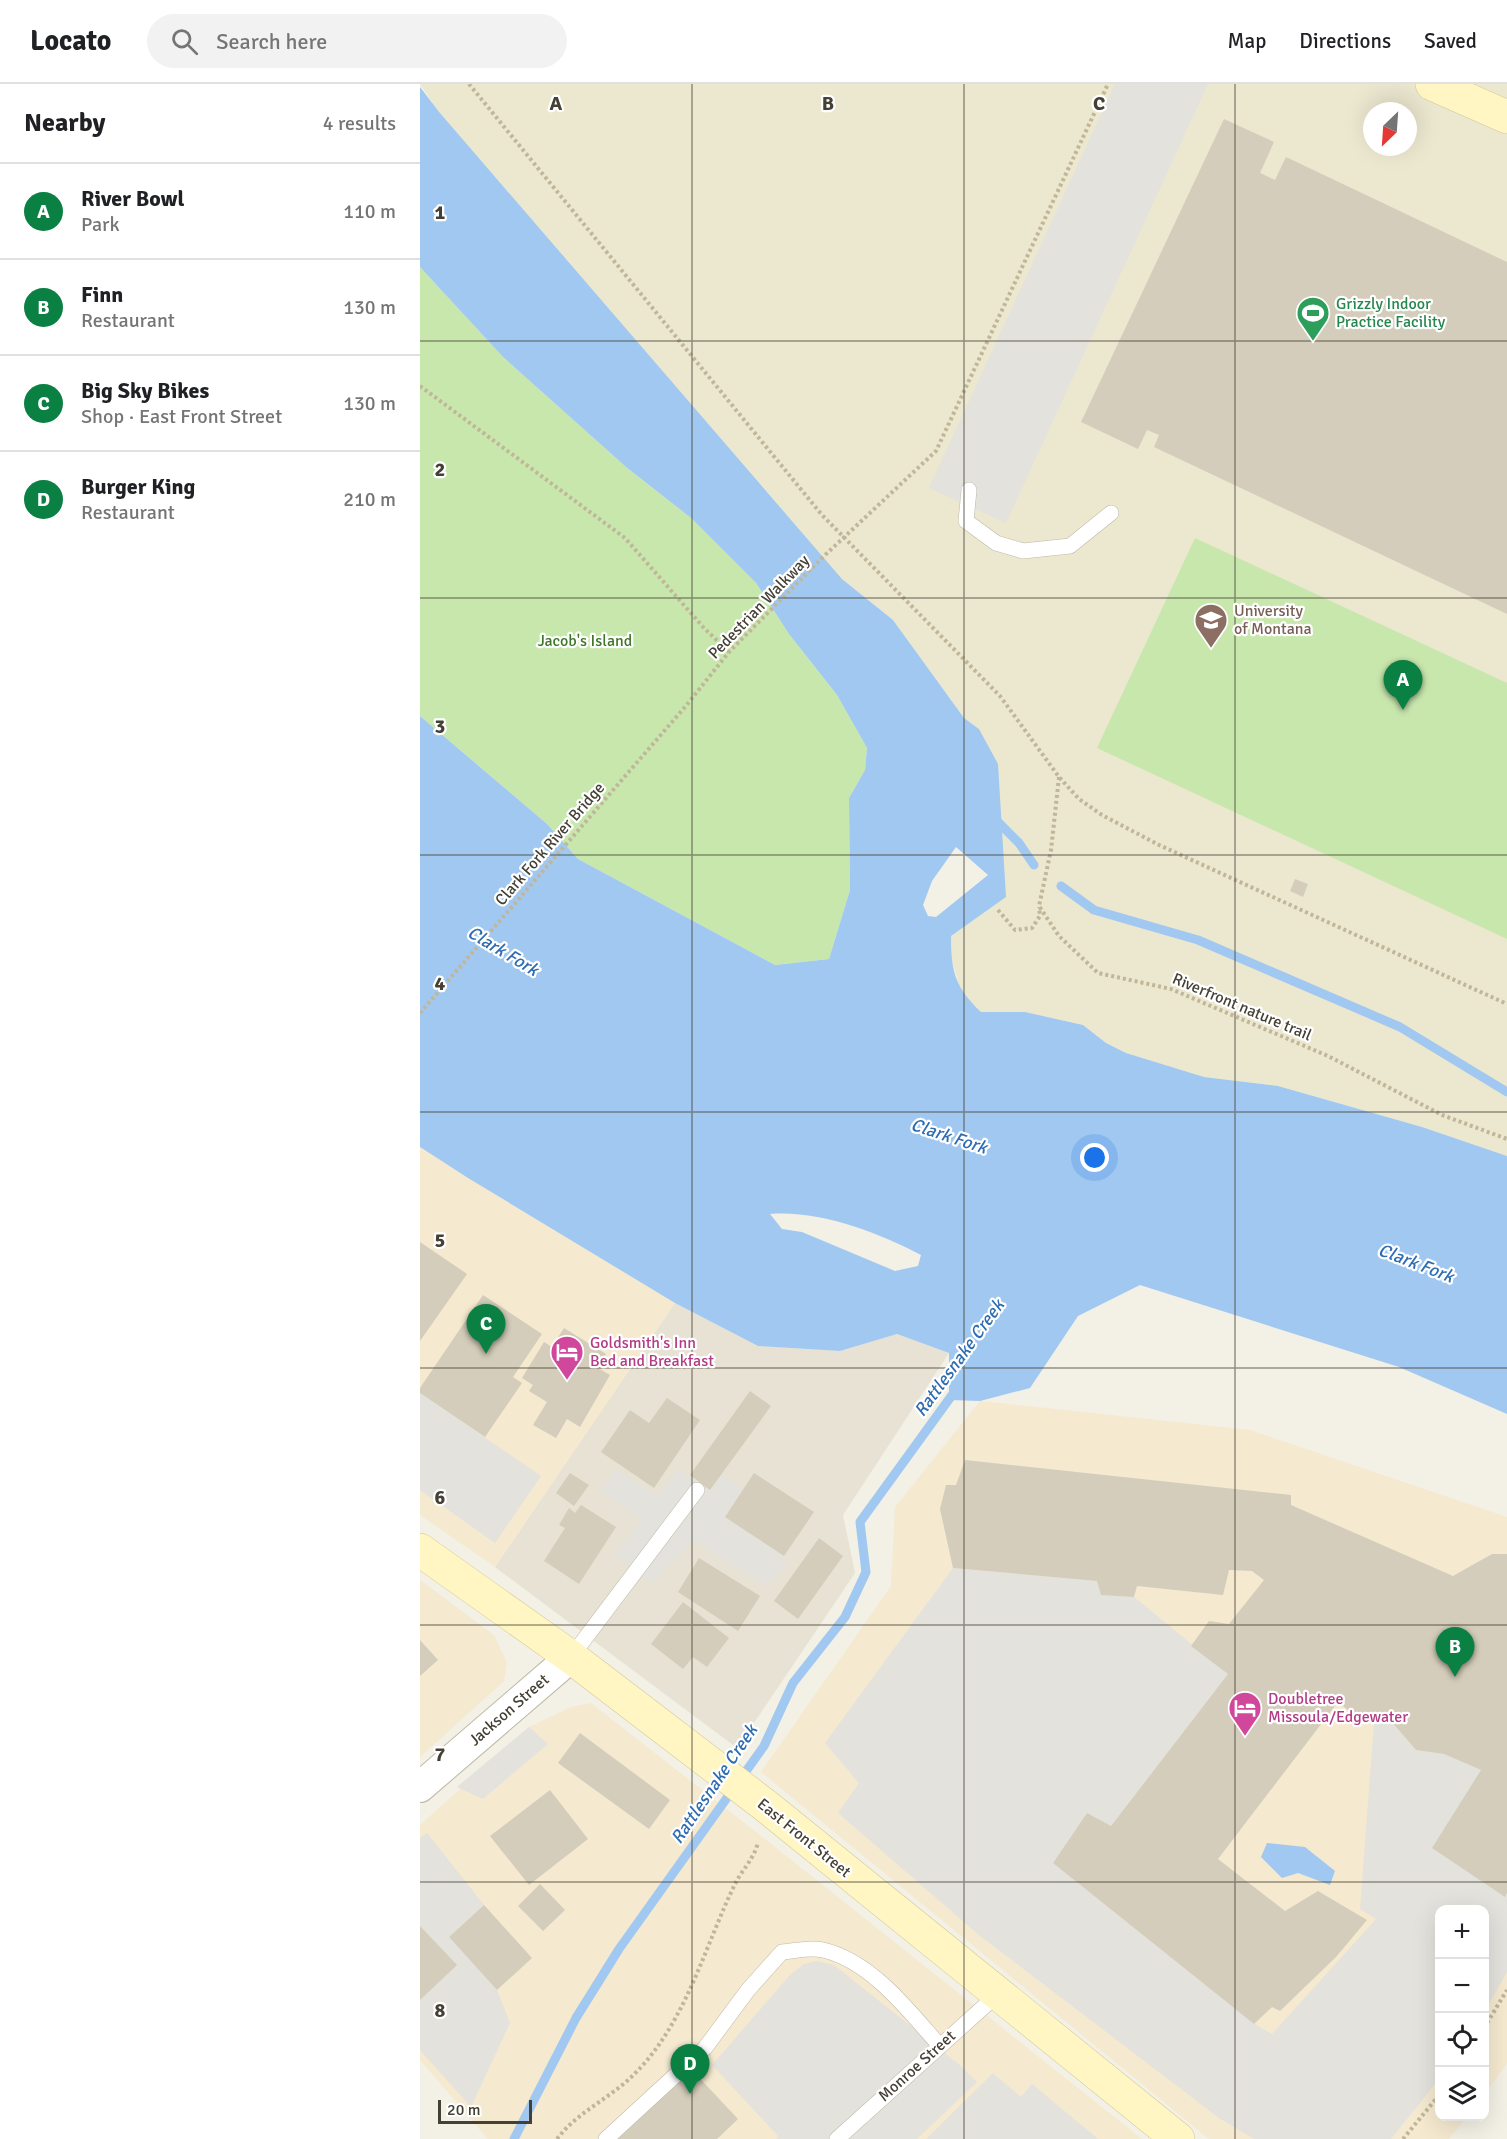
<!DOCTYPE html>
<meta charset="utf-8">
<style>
:root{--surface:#fff;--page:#f2f2f2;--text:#202124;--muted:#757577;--line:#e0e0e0;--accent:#0b8043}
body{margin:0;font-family:Signika,sans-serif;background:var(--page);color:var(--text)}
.controls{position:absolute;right:18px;bottom:18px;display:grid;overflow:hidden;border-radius:12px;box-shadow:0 6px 24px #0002}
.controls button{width:54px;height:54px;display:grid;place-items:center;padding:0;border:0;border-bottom:2px solid var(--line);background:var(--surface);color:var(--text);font:30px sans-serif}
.compass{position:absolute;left:943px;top:18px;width:54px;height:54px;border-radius:50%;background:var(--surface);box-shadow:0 6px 24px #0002;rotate:205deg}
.scale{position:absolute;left:18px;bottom:15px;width:94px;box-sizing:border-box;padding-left:6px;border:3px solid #454035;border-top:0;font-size:16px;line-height:21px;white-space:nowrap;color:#454035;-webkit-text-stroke:4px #fff;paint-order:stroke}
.you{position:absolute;left:675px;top:1074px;width:21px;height:21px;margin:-15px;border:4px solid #fff;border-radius:50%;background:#1a73e8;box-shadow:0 0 0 9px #1a73e833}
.badge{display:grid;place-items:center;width:39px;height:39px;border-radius:50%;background:var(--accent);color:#fff;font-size:20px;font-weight:700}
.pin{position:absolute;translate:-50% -50px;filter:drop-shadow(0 2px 3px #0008)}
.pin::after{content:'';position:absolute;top:32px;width:21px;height:18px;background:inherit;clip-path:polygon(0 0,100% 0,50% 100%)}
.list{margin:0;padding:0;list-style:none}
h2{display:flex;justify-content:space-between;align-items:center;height:78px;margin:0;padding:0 24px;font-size:26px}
h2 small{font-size:20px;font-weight:400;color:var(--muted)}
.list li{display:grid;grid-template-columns:39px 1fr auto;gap:18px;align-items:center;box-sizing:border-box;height:96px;padding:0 24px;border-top:2px solid var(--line)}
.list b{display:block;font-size:22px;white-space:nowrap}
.list p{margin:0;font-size:20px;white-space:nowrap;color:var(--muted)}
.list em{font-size:20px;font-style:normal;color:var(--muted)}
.icon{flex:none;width:33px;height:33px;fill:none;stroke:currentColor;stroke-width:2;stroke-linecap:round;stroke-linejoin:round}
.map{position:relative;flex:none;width:1087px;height:2055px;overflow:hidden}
header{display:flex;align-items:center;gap:36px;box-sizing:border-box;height:84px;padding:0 30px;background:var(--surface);border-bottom:2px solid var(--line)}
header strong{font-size:28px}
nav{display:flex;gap:33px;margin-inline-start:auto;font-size:21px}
.search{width:420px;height:54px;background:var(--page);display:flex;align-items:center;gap:15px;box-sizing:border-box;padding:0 21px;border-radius:33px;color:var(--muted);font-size:22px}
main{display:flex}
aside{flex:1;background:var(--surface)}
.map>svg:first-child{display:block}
.residential{fill:#e7e2d3}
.commercial{fill:#f5e9d0}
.education{fill:#ece7cf;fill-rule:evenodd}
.green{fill:#c8e7ad}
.parking{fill:#e3e2dd}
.water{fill:#a1c8f0;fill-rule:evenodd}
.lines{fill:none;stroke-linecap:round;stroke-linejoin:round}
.stream{stroke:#a1c8f0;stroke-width:9}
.building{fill:#d4cdbb}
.lane-casing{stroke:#beb9a8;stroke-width:16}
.street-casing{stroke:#beb9a8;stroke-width:32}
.secondary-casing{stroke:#d3c895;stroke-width:34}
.path{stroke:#c0b699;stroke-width:4;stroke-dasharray:3 3;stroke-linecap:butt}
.lane{stroke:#fff;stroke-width:15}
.street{stroke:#fff;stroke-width:30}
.secondary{stroke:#fff6c3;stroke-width:33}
.grid{fill:none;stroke:#454035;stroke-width:1.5;stroke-opacity:0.55}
.labels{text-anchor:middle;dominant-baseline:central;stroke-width:4.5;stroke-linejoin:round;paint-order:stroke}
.leisure-label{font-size:16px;fill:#27864d;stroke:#fff;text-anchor:start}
.street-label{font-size:16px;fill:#454035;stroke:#fff}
.education-label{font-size:16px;fill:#785e54;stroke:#fff;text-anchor:start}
.park-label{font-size:16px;fill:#3e7728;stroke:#fff}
.hotel-label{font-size:16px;fill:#b23c85;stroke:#fff;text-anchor:start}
.water-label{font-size:18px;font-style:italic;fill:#2e6db1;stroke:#fff}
.grid-label{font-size:20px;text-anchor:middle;font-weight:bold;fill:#454035;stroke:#fff;stroke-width:4.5;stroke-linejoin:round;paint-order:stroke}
</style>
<header>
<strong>Locato</strong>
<div class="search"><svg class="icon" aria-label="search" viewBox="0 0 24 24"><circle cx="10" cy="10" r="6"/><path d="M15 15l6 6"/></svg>Search here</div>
<nav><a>Map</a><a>Directions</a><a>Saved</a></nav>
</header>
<main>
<aside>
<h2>Nearby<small>4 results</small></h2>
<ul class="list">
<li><span class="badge">A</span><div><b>River Bowl</b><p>Park</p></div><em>110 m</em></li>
<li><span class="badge">B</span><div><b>Finn</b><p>Restaurant</p></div><em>130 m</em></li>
<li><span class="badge">C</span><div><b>Big Sky Bikes</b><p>Shop · East Front Street</p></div><em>130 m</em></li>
<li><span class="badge">D</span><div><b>Burger King</b><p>Restaurant</p></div><em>210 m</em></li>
</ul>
</aside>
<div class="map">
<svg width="1087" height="2055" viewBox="0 0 1087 2055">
<rect width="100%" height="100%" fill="#f3f0e5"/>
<path class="residential" d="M 255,1219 L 338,1262 L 420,1267 L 477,1250 L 529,1269 L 423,1431 L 435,1489 L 317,1664 L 75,1483 Z"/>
<g class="commercial">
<path d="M 0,1063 L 48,1094 L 255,1219 L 75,1483 L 0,1431 Z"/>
<path d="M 560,1317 L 830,1346 L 1087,1433 L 1087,1980 L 1065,2009 L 1064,1826 L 1020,1826 L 1020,2032 L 1047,2033 L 1029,2055 L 789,2055 L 341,1688 L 471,1502 L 475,1423 Z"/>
<path d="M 0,1496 L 74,1551 L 87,1579 L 84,1597 L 0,1673 Z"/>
<path d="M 171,1619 L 345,1755 L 722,2055 L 68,2055 L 0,1976 L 0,1741 L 109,1643 L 151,1623 Z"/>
</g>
<path class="education" d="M 0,0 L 1087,0 L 1087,1072 L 1002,1043 L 858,1002 L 784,993 L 706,969 L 686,959 L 663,941 L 605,928 L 561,928 L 541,908 L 531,873 L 531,852 L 586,813 L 559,645 L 544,634 L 473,536 L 422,495 L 20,29 ZM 952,27 L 988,27 L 988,63 L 952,63 Z"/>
<g class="green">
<path d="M 0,183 L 83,273 L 206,383 L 271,434 L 336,499 L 369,550 L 417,611 L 447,664 L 445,686 L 429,714 L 430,806 L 409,875 L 355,881 L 158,775 L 127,740 L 0,632 Z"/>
<path d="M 775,454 L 1087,599 L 1087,855 L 677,664 Z"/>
</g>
<g class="parking">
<path d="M 695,0 L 788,0 L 586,439 L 509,404 Z"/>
<path d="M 0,1309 L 121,1392 L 75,1459 L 0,1406 Z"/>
<path d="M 195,1384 L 238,1413 L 258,1385 L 290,1406 L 303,1390 L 323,1406 L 305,1433 L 364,1472 L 367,1479 L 354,1496 L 343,1501 L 273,1456 L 232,1499 L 195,1471 L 221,1435 L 180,1407 Z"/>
<path d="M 533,1484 L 677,1497 L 681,1511 L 714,1513 L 808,1590 L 691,1742 L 667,1729 L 633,1779 L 834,1940 L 852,1950 L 956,1835 L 940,1825 L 954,1639 L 964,1629 L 996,1666 L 1024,1670 L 1061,1686 L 1087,1813 L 1087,1888 L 1065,1927 L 1064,1826 L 1020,1826 L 1019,1995 L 971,2055 L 834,2055 L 799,2034 L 559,1851 L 418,1729 L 439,1699 L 405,1659 Z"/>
<path d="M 109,1643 L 128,1660 L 63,1715 L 37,1703 Z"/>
<path d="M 7,1749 L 64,1821 L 29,1853 L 77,1906 L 90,1939 L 51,2023 L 0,1966 L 0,1754 Z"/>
<path d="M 397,1877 L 414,1881 L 541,1982 L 557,1998 L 497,2055 L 356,2055 L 358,2052 L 292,1981 L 370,1891 L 384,1880 Z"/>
<path d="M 573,1989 L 601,2013 L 612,2000 L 678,2055 L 506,2055 Z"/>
</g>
<g class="water">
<path d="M 0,3 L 20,29 L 422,495 L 473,536 L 544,634 L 559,645 L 578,680 L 586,813 L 531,852 C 531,888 535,903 561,928 L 605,928 L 663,941 L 686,959 L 706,969 L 784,993 L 858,1002 L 1002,1043 L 1087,1072 L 1087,1330 L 979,1283 L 720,1201 L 658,1232 L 610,1304 L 560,1317 L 529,1316 L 529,1269 L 477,1250 L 420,1267 L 338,1262 L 255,1219 L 48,1094 L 0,1063 L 0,632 L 127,740 L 158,775 L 355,881 L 409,875 L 430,806 L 429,714 L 445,686 L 447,664 L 417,611 L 369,550 L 336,499 L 271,434 L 206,383 L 83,273 L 0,183 ZM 536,763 L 568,791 L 516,833 L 508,832 L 503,821 L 512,797 ZM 350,1130 C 399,1126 457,1148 501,1171 L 498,1182 L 475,1187 L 382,1148 L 362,1145 Z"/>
<path d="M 847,1759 L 885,1763 L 915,1787 L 910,1801 L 878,1789 L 862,1794 L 841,1773 Z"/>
</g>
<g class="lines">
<g class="stream">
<path d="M 575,735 L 599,759 L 614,781"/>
<path d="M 641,802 L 674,826 L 778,856 L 980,943 L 1087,1008"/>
<path d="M 94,2055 L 156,1934 L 199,1865 L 344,1662 L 373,1599 L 425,1533 L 446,1488 L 440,1438 L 535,1307"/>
</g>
</g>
<g class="building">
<path d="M 804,35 L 854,58 L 840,89 L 855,96 L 866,73 L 1087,178 L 1087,530 L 734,363 L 739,351 L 727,346 L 718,365 L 661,338 Z"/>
<path d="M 875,795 L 888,800 L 883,813 L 870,807 Z"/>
<path d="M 0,1158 L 47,1190 L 0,1257 Z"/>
<path d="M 63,1211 L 122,1250 L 93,1293 L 102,1299 L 65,1353 L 0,1309 L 0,1304 Z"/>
<path d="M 144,1244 L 186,1270 L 178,1284 L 190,1291 L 160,1343 L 147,1335 L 136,1354 L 113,1341 L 127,1318 L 109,1307 L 113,1301 L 102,1294 L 124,1258 L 132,1263 Z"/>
<path d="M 330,1307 L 351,1322 L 290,1406 L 270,1391 Z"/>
<path d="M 247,1314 L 280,1336 L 234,1404 L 181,1368 L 210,1326 L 229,1339 Z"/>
<path d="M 545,1376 L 871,1411 L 871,1421 L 1033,1492 L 1072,1470 L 1087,1470 L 1087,1809 L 1085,1813 L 1012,1764 L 1061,1686 L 1024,1670 L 996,1666 L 964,1629 L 954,1639 L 949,1635 L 945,1640 L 918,1618 L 798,1775 L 865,1827 L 898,1807 L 947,1836 L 916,1873 L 860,1927 L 852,1923 L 834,1940 L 633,1779 L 667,1729 L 691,1742 L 808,1590 L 771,1562 L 789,1537 L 809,1540 L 844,1496 L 832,1487 L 809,1486 L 803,1511 L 717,1502 L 714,1513 L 681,1511 L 677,1497 L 533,1484 L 520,1425 L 526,1401 L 536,1401 Z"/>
<path d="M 150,1389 L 169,1401 L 154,1422 L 136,1409 Z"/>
<path d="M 334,1389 L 394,1428 L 364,1472 L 305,1433 Z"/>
<path d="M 161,1421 L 196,1443 L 159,1500 L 124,1477 L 145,1444 L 139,1441 L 149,1424 L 155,1429 Z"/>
<path d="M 399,1454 L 423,1472 L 378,1535 L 354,1517 Z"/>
<path d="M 279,1474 L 340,1512 L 318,1547 L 258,1508 Z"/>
<path d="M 263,1518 L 309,1554 L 287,1583 L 273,1573 L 263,1585 L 231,1560 Z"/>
<path d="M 0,1556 L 18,1576 L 0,1592 Z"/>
<path d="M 160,1649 L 250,1716 L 229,1745 L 138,1679 Z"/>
<path d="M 130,1706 L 168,1755 L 109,1801 L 70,1752 Z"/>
<path d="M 120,1800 L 145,1826 L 123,1847 L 98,1822 Z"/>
<path d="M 64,1821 L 112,1874 L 77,1906 L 29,1853 Z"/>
<path d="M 0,1842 L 37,1881 L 0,1916 Z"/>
<path d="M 271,1985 L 318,2035 L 297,2055 L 197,2055 Z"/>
</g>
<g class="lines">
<g class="lane-casing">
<g id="lane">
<path d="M 549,406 L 546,437 L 576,459 L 603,467 L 650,462 L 691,429"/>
<path d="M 151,1573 L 277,1406"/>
<path d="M 186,2055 L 285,1964 L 328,1906 L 362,1868 C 376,1867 390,1863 403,1866 C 451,1877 489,1927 519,1961"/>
<path d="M 417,2055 L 578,1910"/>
</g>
</g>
<g class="street-casing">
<path id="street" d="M 0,1703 L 151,1573"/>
</g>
<g class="secondary-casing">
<g id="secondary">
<path d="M 1012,0 L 1087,33"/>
<path d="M 0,1466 L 151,1573 L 346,1722 L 758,2055"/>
</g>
</g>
<g class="path">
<path d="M 49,0 L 402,431 L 580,612 L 639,693 L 659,715 L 682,731 L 739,761 L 1087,920"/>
<path d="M 0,302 L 205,454 L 284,544 L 309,568"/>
<path d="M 639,693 L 631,766 L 619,822 L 639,852 L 678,889 L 751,905 L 908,972 L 1022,1031 L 1087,1055"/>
<path d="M 578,826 L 595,846 L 612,844 L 620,832 L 619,823"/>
<path d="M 0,929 L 265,623 L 309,568 L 403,473 L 516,367 L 688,0"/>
<path d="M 1064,1944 L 1087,1906"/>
<path d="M 137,2055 C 156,2030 184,2017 207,1997 C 265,1945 283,1865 316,1798 C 323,1785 335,1773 338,1758"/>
<path d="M 983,2055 L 1020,2010"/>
</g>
<use href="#lane" class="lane"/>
<use href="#street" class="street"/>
<use href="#secondary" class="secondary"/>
</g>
<path class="grid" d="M 272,0 L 272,2055M 544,0 L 544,2055M 815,0 L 815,2055M 0,257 L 1087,257M 0,514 L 1087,514M 0,771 L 1087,771M 0,1028 L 1087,1028M 0,1284 L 1087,1284M 0,1541 L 1087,1541M 0,1798 L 1087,1798"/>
<defs>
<g id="stadium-pin" transform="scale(1.725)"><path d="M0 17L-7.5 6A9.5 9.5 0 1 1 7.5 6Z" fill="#2e9e5b" stroke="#fff"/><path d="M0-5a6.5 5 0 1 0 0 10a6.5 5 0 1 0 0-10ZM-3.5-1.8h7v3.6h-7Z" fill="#fff"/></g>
<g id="university-pin" transform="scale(1.725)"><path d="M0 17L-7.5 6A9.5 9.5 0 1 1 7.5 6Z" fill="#8d6e63" stroke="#fff"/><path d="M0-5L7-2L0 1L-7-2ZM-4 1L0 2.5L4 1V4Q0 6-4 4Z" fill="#fff"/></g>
<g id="hotel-pin" transform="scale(1.725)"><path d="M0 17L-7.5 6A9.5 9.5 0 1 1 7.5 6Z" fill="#d1479c" stroke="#fff"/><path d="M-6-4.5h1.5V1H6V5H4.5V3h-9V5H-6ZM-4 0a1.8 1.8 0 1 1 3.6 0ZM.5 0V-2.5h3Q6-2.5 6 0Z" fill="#fff"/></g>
</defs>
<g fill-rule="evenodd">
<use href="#stadium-pin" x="893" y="229"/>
<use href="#university-pin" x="791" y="536"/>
<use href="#hotel-pin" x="147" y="1268"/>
<use href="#hotel-pin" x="825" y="1624"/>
</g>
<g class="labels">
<g class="leisure-label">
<text x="916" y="220">Grizzly Indoor<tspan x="916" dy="18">Practice Facility</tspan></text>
</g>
<g class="street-label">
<text transform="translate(339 523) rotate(-46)">Pedestrian Walkway</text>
<text transform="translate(130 760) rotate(-49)">Clark Fork River Bridge</text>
<text transform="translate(822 923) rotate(23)">Riverfront nature trail</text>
<text transform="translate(89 1626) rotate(-41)">Jackson Street</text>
<text transform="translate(384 1754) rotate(39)">East Front Street</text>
<text transform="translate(497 1982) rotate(-42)">Monroe Street</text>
</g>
<g class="education-label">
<text x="814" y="527">University<tspan x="814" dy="18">of Montana</tspan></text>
</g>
<g class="park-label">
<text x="165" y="557">Jacob's Island</text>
</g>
<g class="hotel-label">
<text x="170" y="1259">Goldsmith's Inn<tspan x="170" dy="18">Bed and Breakfast</tspan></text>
<text x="848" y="1615">Doubletree<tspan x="848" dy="18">Missoula/Edgewater</tspan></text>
</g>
<g class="water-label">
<text transform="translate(83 867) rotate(31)">Clark Fork</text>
<text transform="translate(529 1052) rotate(18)">Clark Fork</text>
<text transform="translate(996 1179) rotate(21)">Clark Fork</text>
<text transform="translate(539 1274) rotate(-54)">Rattlesnake Creek</text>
<text transform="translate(294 1700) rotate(-56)">Rattlesnake Creek</text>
</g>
</g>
<g class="grid-label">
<text x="136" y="26">A</text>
<text x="408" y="26">B</text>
<text x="679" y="26">C</text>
<text x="20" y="135">1</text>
<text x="20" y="392">2</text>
<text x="20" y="649">3</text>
<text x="20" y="906">4</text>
<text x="20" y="1163">5</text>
<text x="20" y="1420">6</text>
<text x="20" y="1677">7</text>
<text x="20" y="1933">8</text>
</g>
</svg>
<div class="controls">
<button>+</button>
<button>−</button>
<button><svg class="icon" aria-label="locate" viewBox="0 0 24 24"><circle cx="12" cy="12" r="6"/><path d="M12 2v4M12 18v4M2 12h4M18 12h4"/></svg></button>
<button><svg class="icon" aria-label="layers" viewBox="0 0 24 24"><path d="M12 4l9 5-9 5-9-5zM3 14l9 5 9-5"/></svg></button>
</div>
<svg class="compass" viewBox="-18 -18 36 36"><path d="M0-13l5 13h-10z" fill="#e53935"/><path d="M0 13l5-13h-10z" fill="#757577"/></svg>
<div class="scale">20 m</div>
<div class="you"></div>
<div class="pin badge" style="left:983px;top:626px">A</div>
<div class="pin badge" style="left:1035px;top:1593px">B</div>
<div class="pin badge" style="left:66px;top:1270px">C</div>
<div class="pin badge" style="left:270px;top:2010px">D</div>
</div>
</main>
